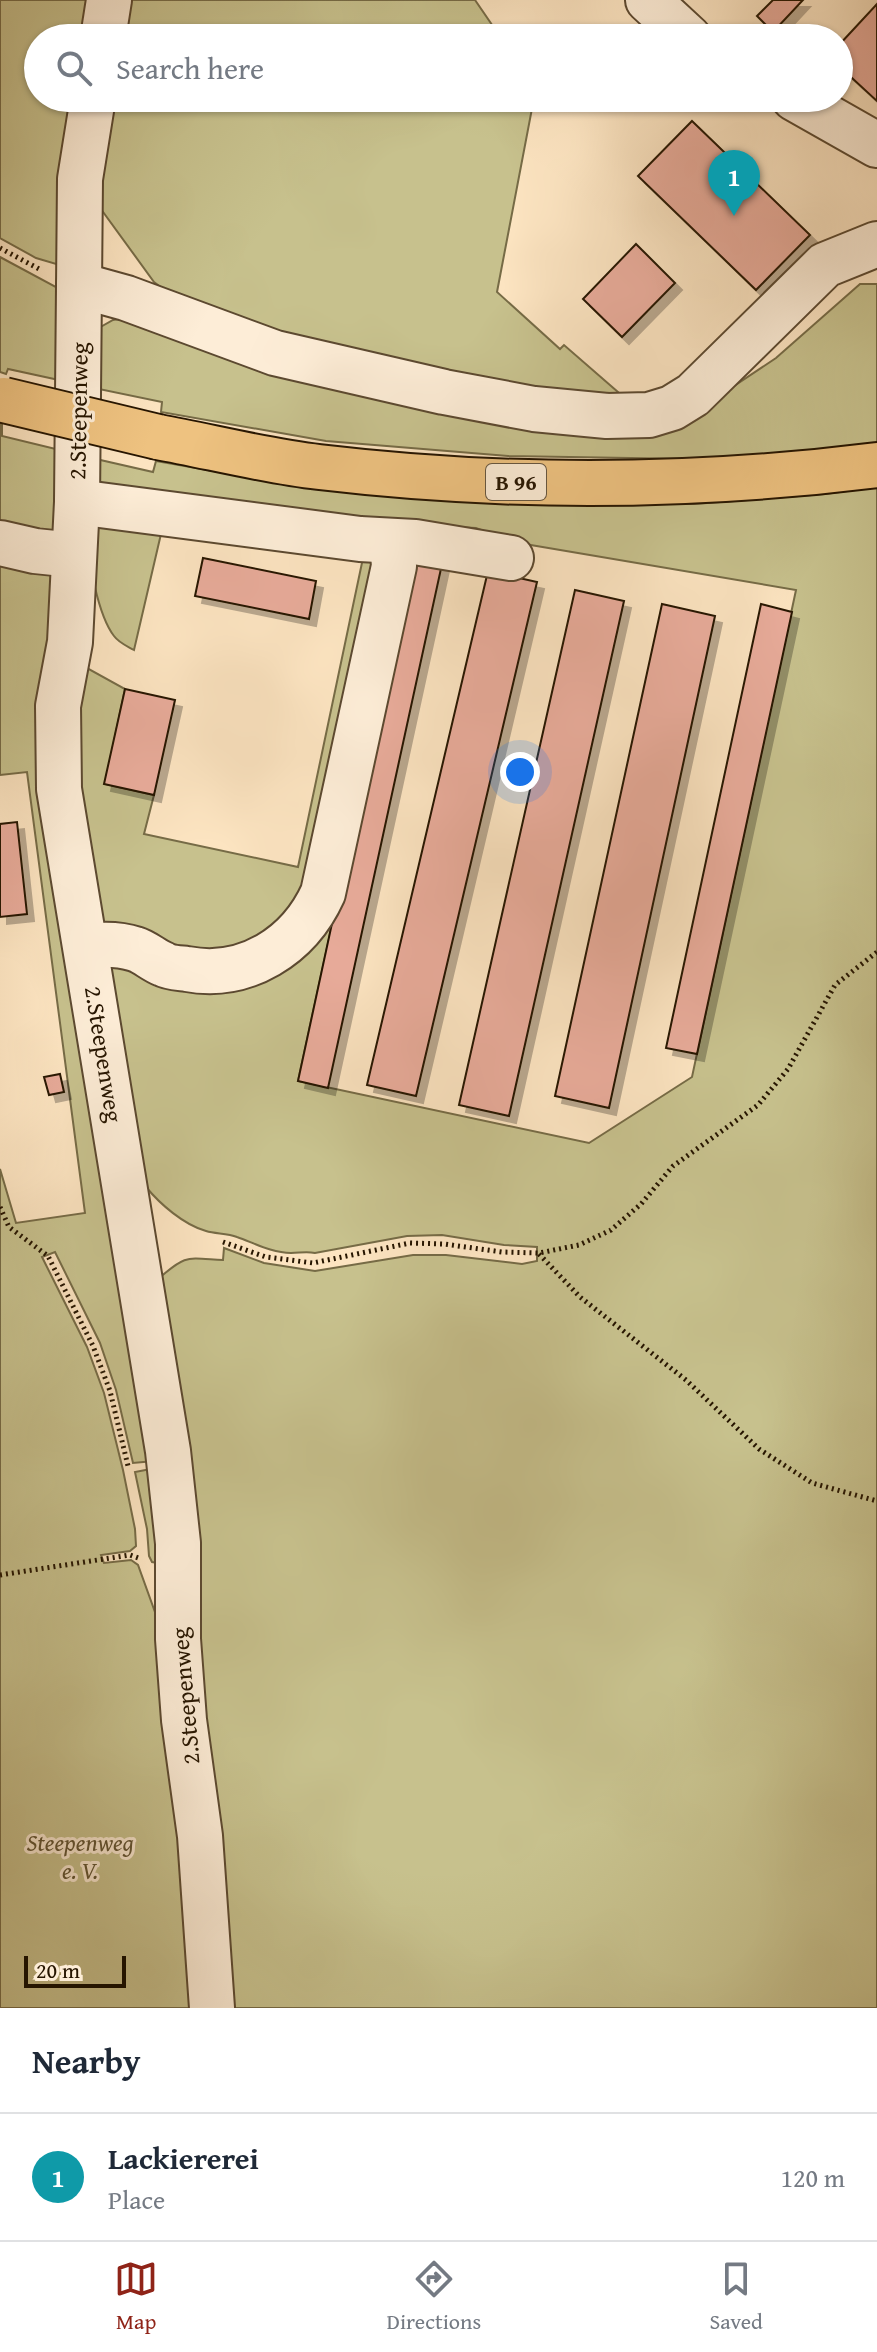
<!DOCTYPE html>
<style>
:root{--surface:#fff;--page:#f6f6f7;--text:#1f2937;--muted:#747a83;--line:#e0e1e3;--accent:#8f2418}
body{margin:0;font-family:"Gentium Book Plus",serif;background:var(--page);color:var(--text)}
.scale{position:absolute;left:24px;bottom:20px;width:102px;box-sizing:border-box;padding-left:8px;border:4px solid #261500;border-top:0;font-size:22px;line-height:28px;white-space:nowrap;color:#261500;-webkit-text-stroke:6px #fdedd7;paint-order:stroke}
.you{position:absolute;left:520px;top:772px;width:28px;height:28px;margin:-20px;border:6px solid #fff;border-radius:50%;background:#1a73e8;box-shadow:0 0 0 12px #1a73e833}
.badge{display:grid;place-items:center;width:52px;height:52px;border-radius:50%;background:var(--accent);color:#fff;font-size:26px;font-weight:700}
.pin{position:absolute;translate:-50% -66px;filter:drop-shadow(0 2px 4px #0008)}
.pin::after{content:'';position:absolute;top:42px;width:28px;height:24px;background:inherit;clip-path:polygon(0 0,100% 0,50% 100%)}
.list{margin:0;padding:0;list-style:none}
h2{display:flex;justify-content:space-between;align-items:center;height:104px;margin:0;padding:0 32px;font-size:34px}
h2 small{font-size:26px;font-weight:400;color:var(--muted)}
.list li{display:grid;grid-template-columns:52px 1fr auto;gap:24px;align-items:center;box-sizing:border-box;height:128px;padding:0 32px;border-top:2px solid var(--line)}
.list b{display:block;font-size:30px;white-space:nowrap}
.list p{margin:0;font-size:26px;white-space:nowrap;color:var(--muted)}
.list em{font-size:26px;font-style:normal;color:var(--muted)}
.icon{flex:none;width:44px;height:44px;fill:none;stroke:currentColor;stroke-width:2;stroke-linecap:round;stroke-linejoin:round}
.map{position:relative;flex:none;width:877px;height:2008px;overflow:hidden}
.search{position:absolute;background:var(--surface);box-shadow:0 2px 6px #0004;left:24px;right:24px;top:24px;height:88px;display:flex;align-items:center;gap:20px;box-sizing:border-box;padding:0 28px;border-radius:44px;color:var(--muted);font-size:30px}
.sheet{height:232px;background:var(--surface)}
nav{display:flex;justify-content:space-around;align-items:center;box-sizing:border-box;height:112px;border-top:2px solid var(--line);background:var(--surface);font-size:22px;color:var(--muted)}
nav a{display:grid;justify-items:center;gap:4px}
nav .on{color:var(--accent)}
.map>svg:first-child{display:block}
.green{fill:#c7c18d;stroke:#766b46;stroke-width:2}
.building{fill:#e8ab9a;stroke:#261500;stroke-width:2;filter:url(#shadow)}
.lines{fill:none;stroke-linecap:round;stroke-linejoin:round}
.minor-casing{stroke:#5c4930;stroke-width:48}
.major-casing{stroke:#261500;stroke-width:48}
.path{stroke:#261500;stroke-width:5;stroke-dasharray:2 4;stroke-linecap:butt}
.minor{stroke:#fdedd7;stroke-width:44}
.major{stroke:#eec280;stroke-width:44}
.major-bridge-casing{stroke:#261500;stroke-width:48;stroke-linecap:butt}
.major-bridge{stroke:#eec280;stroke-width:44}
.labels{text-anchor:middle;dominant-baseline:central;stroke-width:6;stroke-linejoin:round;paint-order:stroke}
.shield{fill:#fdedd7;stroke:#665640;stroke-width:2}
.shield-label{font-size:22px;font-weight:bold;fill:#261500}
.street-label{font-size:24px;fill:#261500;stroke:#fdedd7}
.park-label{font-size:24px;font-style:italic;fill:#5e5131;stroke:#fdedd7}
</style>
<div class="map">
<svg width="877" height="2008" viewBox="0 0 877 2008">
<defs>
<filter id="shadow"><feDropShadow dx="7" dy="7" stdDeviation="0" flood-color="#0004"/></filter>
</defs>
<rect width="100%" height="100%" fill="#fce4c1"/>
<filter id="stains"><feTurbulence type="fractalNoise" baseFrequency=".0025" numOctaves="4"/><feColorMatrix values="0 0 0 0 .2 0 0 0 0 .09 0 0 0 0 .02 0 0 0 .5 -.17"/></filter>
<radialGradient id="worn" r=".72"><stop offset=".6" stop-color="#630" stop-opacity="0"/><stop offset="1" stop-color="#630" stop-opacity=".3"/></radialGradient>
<g class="green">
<path d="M 0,0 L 90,0 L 84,38 L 38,38 L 38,98 L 74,98 L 60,261 L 56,264 L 36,258 L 0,238 Z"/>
<path d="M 125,0 L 475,0 L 501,38 L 119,38 Z"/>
<path d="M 108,98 L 534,98 L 497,292 L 560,349 L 564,345 L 626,399 L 605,404 L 274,338 L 166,291 L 154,282 L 98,205 Z"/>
<path d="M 0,257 L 56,287 L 64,294 L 68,382 L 8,369 L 6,374 L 0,372 Z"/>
<path d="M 860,284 L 877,284 L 877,445 L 847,450 L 692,459 L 508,456 L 326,441 L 161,412 L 162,402 L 94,388 L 97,329 L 113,320 L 128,317 L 442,405 L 716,398 L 776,358 Z"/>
<path d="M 0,423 L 2,424 L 2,436 L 64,451 L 55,529 L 44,536 L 0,532 Z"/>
<path d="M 96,459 L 153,472 L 156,461 L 317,489 L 508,504 L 694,504 L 825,494 L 877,487 L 877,2008 L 224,2008 L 158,1279 C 187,1254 186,1258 223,1260 L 224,1248 L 264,1263 L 315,1271 L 413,1255 L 446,1255 L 522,1264 L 537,1261 L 537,1247 L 504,1245 L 442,1235 L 407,1236 L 315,1253 C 306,1251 300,1253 291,1253 C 272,1253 254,1243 237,1237 C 227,1233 216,1234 206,1231 C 184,1225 160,1204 146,1187 L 103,967 L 301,950 L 408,575 L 298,1081 L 589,1143 L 692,1077 L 796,590 L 513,542 L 476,528 L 416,525 L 101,486 L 95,476 Z"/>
<path d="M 116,517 L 169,517 L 357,547 L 369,553 L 378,566 L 313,888 L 302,906 L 283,929 L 260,947 L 234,956 L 203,958 L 168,953 L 138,939 L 117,936 L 97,918 L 75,797 L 69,707 L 76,681 L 87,668 L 125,689 L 105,784 L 154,795 L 144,834 L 298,867 L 363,558 L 164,521 L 134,650 C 127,646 119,643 114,636 C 100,618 84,556 92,534 C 95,523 106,520 116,517 Z"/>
<path d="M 0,560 L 52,572 L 154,1461 L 133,1463 L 116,1390 L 100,1343 L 55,1252 L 42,1257 L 87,1347 L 104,1393 L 123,1470 L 135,1529 L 136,1546 L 130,1551 L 101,1555 L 104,1563 L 131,1560 L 138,1565 L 160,1626 L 201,2008 L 0,2008 L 0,1169 L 16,1223 L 85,1213 L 27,772 L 0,775 Z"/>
<path d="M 156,1468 L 164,1564 L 152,1562 L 149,1556 L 147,1529 L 135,1472 Z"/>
</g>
<g class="building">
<path d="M 773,0 L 803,0 L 773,32 L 757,16 Z"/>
<path d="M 877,4 L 877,101 L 839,66 L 839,45 Z"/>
<path d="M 692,121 L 810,235 L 756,290 L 638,176 Z"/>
<path d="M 636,244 L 675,283 L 622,337 L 583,299 Z"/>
<path d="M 411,557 L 442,564 L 328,1088 L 298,1081 Z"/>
<path d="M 203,558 L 316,581 L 309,619 L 195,596 Z"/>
<path d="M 488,571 L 537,582 L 416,1096 L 367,1085 Z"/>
<path d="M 575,590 L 624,601 L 509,1116 L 459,1105 Z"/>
<path d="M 662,604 L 715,616 L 609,1108 L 555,1096 Z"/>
<path d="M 761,604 L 792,612 L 697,1054 L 666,1048 Z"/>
<path d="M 125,689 L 175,700 L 154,795 L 104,784 Z"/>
<path d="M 17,822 L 27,914 L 0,917 L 0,824 Z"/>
<path d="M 60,1074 L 64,1092 L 49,1095 L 44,1077 Z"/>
</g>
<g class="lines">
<g class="minor-casing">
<g id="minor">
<path d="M 648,0 L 689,38"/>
<path d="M 103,38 L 109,0"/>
<path d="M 93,98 L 80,179 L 77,502 L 70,642 L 58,706 L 59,789 L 168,1451 L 178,1543 L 178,1639 L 184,1720 L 200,1836 L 212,2008"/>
<path d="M 794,98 L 877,145"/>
<path d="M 79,285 L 126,298 L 275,353 L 444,392 L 534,409 L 607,416 L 649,415 L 672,408 L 693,395 L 825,265 L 877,244"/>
<path d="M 77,502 L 360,539 L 415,542 L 511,558"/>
<path d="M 0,543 L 35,551 L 74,555"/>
<path d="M 86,946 C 101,944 120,944 135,949 C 145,952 153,960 163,964 C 170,968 179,968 187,969 C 246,980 299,946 323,893 L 394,566 L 392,541"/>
</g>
</g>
<g class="major-casing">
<path id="major" d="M 158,437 C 212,447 266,461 319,467 C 504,489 693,488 877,465"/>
</g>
<g class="path">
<path d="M 0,248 L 41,270"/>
<path d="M 0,1207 L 9,1227 L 48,1256 L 93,1346 L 110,1391 L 128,1466"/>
<path d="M 223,1242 L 266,1257 L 313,1263 L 410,1243 L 444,1244 L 502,1252 L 539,1253 L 579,1245 L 611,1230 L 641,1204 L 673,1166 L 758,1105 L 788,1069 L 835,985 L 877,952"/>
<path d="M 539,1254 L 580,1297 L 686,1380 L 759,1449 L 812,1483 L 877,1501"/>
<path d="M 0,1575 L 130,1555 L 141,1559"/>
</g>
<use href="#minor" class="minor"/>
<use href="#major" class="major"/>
<g class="major-bridge-casing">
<path id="major-bridge" d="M 4,400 L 158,437"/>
</g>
<use href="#major-bridge" class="major-bridge"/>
</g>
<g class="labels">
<rect class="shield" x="486" y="464" width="60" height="36" rx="6"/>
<g class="shield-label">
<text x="516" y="482">B 96</text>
</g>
<g class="street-label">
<text transform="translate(78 411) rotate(-89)">2.Steepenweg</text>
<text transform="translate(104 1054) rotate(81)">2.Steepenweg</text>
<text transform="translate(185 1696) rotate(-95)">2.Steepenweg</text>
</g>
<g class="park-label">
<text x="80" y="1842">Steepenweg<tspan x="80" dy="28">e. V.</tspan></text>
</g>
</g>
<rect width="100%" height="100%" filter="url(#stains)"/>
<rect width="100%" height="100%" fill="url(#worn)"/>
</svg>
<div class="scale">20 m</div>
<div class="you"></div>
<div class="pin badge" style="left:734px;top:216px;background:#0f9aa8">1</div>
<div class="search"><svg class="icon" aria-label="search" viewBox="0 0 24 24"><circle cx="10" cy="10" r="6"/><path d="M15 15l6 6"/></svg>Search here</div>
</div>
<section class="sheet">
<h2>Nearby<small></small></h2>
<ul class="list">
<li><span class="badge" style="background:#0f9aa8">1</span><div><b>Lackiererei</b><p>Place</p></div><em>120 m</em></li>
</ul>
</section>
<nav>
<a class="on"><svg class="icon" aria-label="map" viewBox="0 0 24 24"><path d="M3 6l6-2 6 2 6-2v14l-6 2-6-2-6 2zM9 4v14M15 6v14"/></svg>Map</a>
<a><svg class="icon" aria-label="directions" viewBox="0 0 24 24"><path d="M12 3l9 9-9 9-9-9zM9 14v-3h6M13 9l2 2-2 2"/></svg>Directions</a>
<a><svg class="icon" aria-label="saved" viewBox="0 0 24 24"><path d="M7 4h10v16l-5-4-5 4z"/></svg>Saved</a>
</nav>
